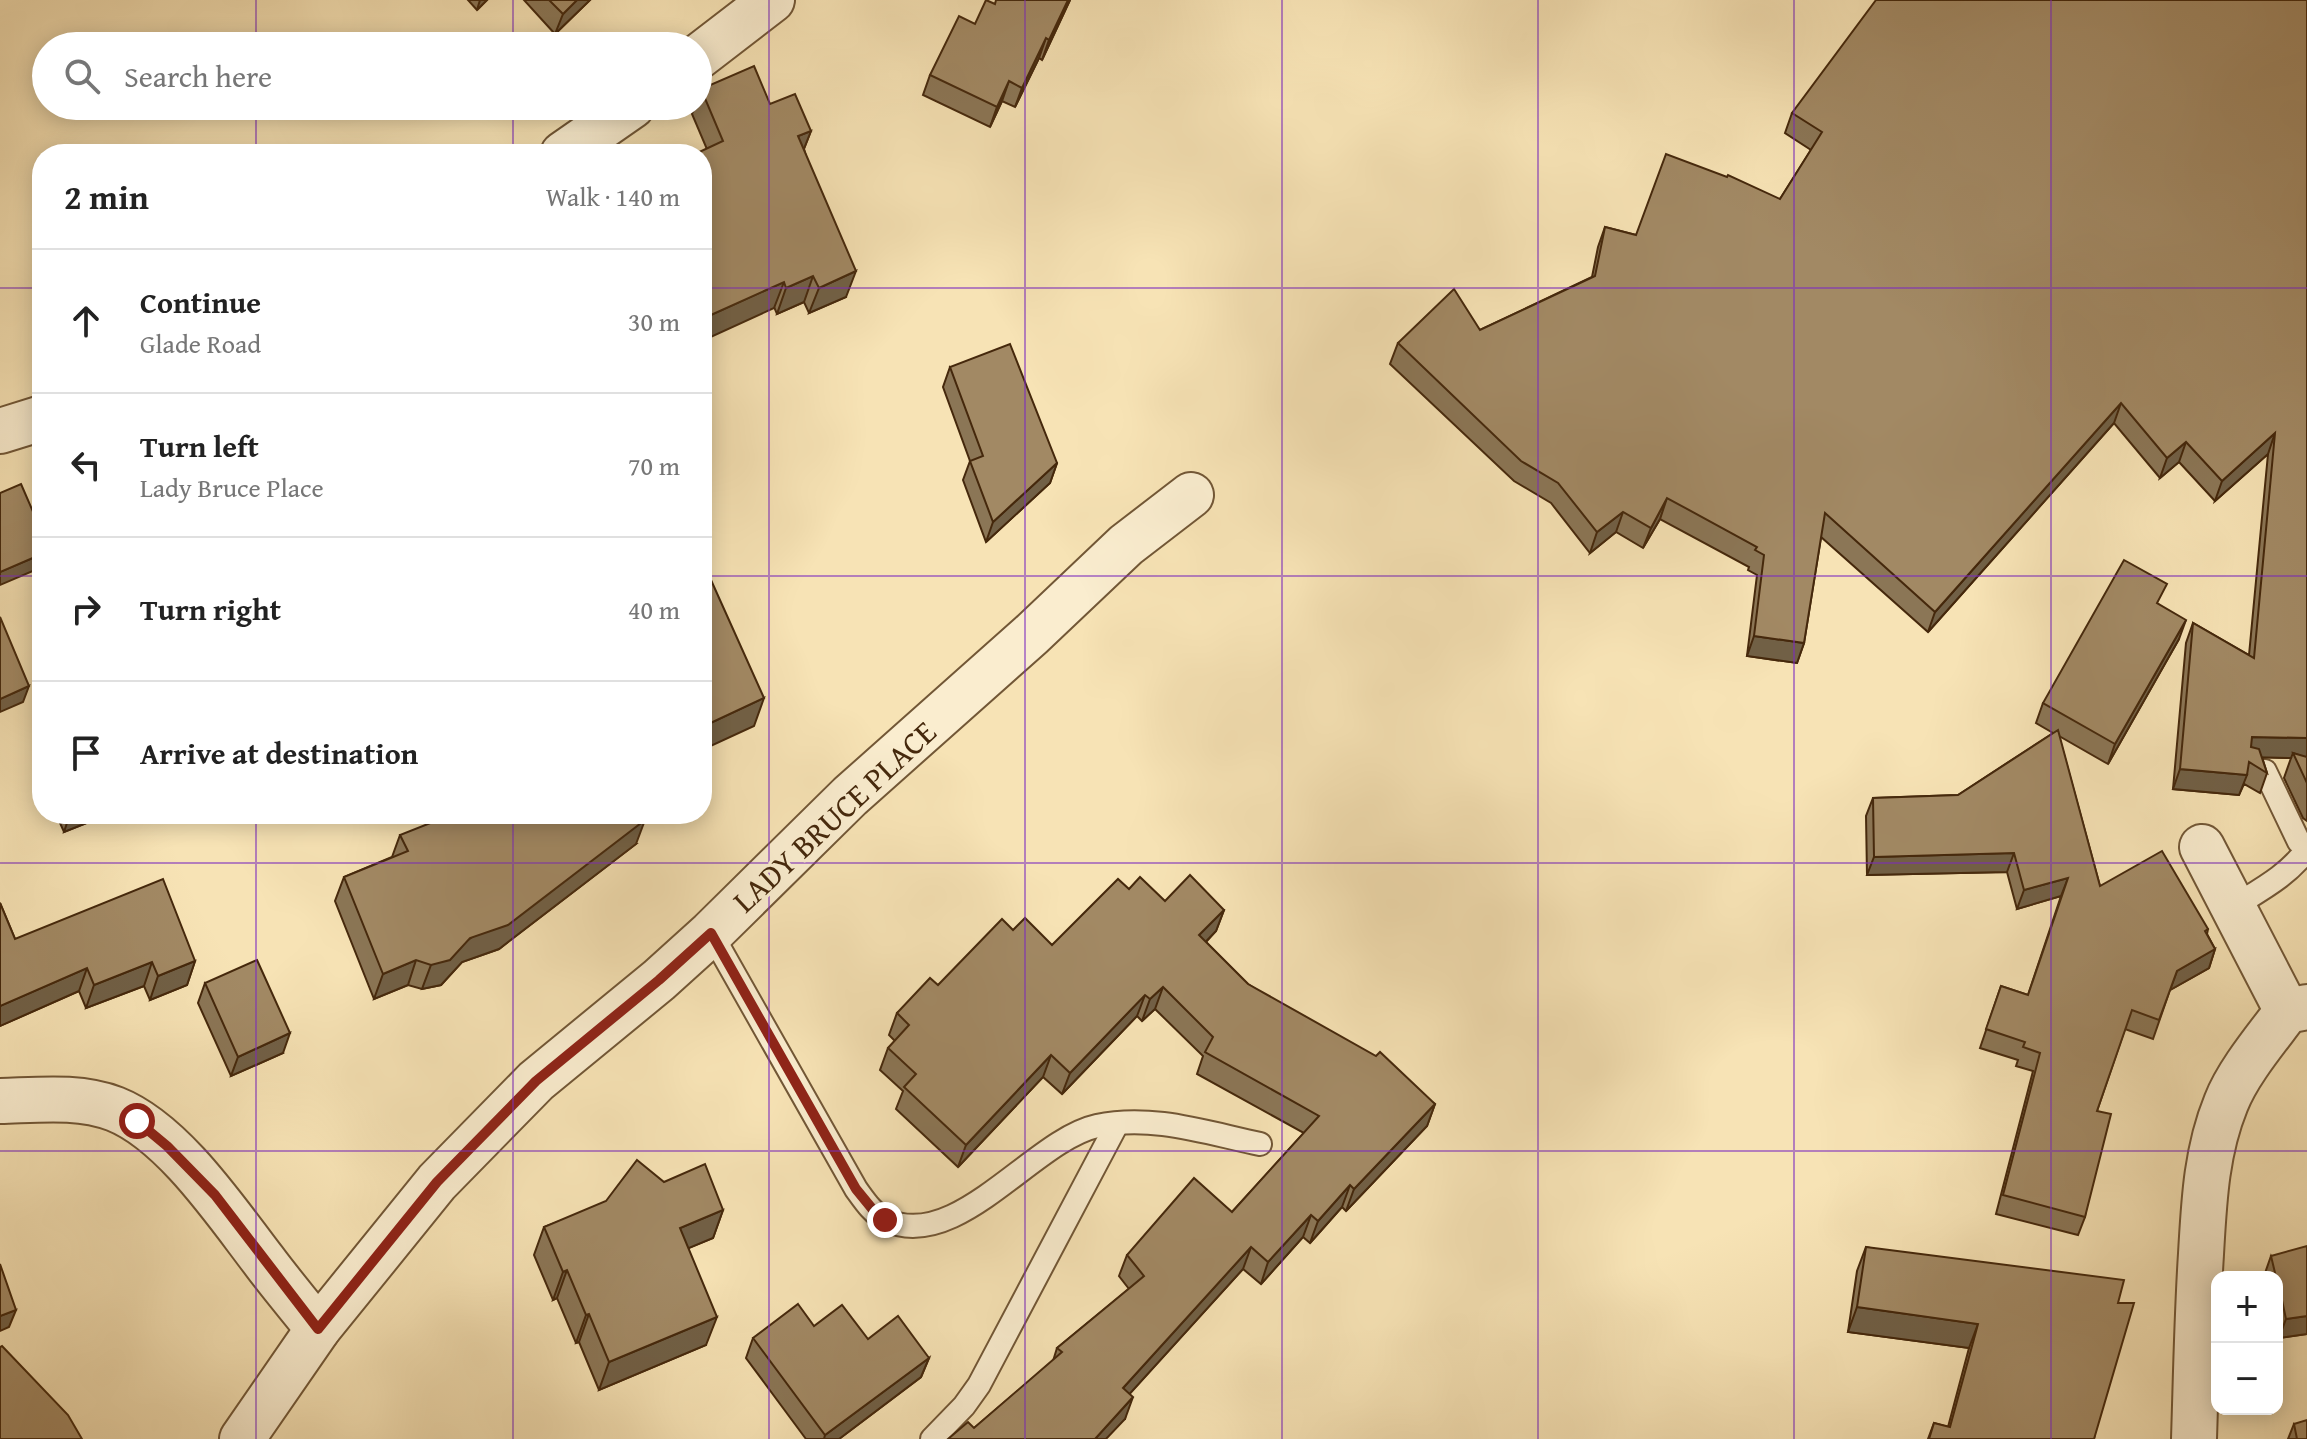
<!DOCTYPE html>
<meta charset="utf-8">
<style>
:root{--surface:#fff;--page:#f2f2f2;--text:#222;--muted:#767676;--line:#e0e0e0}
body{margin:0;font-family:"Gentium Book Plus",serif;background:var(--page);color:var(--text)}
.controls{position:absolute;right:24px;bottom:24px;display:grid;overflow:hidden;border-radius:16px;box-shadow:0 4px 20px #0003}
.controls button{width:72px;height:72px;display:grid;place-items:center;padding:0;border:0;border-bottom:2px solid var(--line);background:var(--surface);color:var(--text);font:40px sans-serif}
.stop{position:absolute;width:24px;height:24px;margin:-18px;border:6px solid #8f2418;border-radius:50%;background:#fff}
.stop.end{background:#8f2418;border-color:#fff;box-shadow:0 2px 8px #0008}
.list{margin:0;padding:0;list-style:none}
h2{display:flex;justify-content:space-between;align-items:center;height:104px;margin:0;padding:0 32px;font-size:34px}
h2 small{font-size:26px;font-weight:400;color:var(--muted)}
.list li{display:grid;grid-template-columns:52px 1fr auto;gap:24px;align-items:center;box-sizing:border-box;height:144px;padding:0 32px;border-top:2px solid var(--line)}
.list b{display:block;font-size:30px;white-space:nowrap}
.list p{margin:0;font-size:26px;white-space:nowrap;color:var(--muted)}
.list em{font-size:26px;font-style:normal;color:var(--muted)}
.icon{flex:none;width:44px;height:44px;fill:none;stroke:currentColor;stroke-width:2;stroke-linecap:round;stroke-linejoin:round}
.map{position:relative;flex:none;width:2307px;height:1439px;overflow:hidden}
.search{position:absolute;background:var(--surface);box-shadow:0 4px 20px #0003;left:32px;top:32px;width:680px;height:88px;display:flex;align-items:center;gap:20px;box-sizing:border-box;padding:0 28px;border-radius:44px;color:var(--muted);font-size:30px}
.panel{position:absolute;background:var(--surface);box-shadow:0 4px 20px #0003;left:32px;top:144px;width:680px;height:680px;border-radius:32px}
.map>svg:first-child{display:block}
.lines{fill:none;stroke-linecap:round;stroke-linejoin:round}
.lane-casing{stroke:#725736;stroke-width:26}
.street-casing{stroke:#725736;stroke-width:48}
.lane{stroke:#faedcf;stroke-width:22}
.street{stroke:#faedcf;stroke-width:44}
.wall{fill:#8b7656;stroke:#45280c;stroke-width:2}
.shaded-wall{fill:#716046;stroke:#45280c;stroke-width:2}
.building{fill:#a28964;stroke:#45280c;stroke-width:2}
.route{stroke:#8f2418;stroke-width:10}
.grid{fill:none;stroke:#7b2cbf;stroke-width:2;stroke-opacity:0.55}
.labels{text-anchor:middle;dominant-baseline:central;stroke-width:6;stroke-linejoin:round;paint-order:stroke}
.street-label{font-size:32px;fill:#45280c;stroke:#faedcf}
</style>
<div class="map">
<svg width="2307" height="1439" viewBox="0 0 2307 1439">
<rect width="100%" height="100%" fill="#f7e3b5"/>
<filter id="stains"><feTurbulence type="fractalNoise" baseFrequency=".0025" numOctaves="4"/><feColorMatrix values="0 0 0 0 .2 0 0 0 0 .09 0 0 0 0 .02 0 0 0 .5 -.17"/></filter>
<radialGradient id="worn" r=".72"><stop offset=".6" stop-color="#630" stop-opacity="0"/><stop offset="1" stop-color="#630" stop-opacity=".3"/></radialGradient>
<g class="lines">
<g class="lane-casing">
<g id="lane">
<path d="M 2265,771 L 2299,842 L 2307,847"/>
<path d="M 2233,907 C 2260,890 2289,875 2307,849"/>
<path d="M 711,933 L 856,1189 C 864,1200 873,1214 886,1220 C 957,1253 1033,1140 1097,1126 C 1152,1114 1207,1133 1260,1144"/>
<path d="M 932,1439 L 964,1406 L 979,1385 L 1117,1124"/>
</g>
</g>
<g class="street-casing">
<g id="street">
<path d="M 698,57 L 772,0"/>
<path d="M 563,154 L 632,106"/>
<path d="M 0,431 L 42,418"/>
<path d="M 2202,847 L 2287,1011"/>
<path d="M 0,1101 C 38,1100 79,1095 115,1109 C 173,1132 227,1213 264,1261 C 281,1284 300,1306 318,1329"/>
<path d="M 242,1439 L 318,1329 L 437,1182 L 536,1081 L 659,980 L 711,933 L 850,796 L 1031,635 L 1126,545 L 1191,495"/>
<path d="M 2194,1439 C 2196,1377 2197,1316 2201,1254 C 2204,1202 2206,1152 2226,1103 C 2238,1072 2267,1038 2287,1011 L 2307,1007"/>
</g>
</g>
<use href="#lane" class="lane"/>
<use href="#street" class="street"/>
</g>
<g class="wall">
<path d="M 468,0 L 487,0 L 477,10 Z"/>
<path d="M 524,0 L 590,0 L 555,34 Z"/>
<path d="M 1070,0 L 1042,60 L 1039,58 L 1015,107 L 1002,101 L 990,127 L 923,95 L 930,75 L 995,4 Z"/>
<path d="M 2307,0 L 2307,821 L 2303,818 L 2284,778 L 2291,758 L 2262,757 L 2267,773 L 2260,793 L 2244,784 L 2239,795 L 2173,789 L 2186,643 L 2193,623 L 2249,655 L 2268,454 L 2215,501 L 2179,462 L 2160,478 L 2114,423 L 1928,632 L 1821,537 L 1804,643 L 1797,663 L 1747,656 L 1757,575 L 1748,570 L 1749,567 L 1660,519 L 1643,548 L 1616,532 L 1590,553 L 1551,503 L 1514,481 L 1390,364 L 1398,343 L 1480,330 L 1592,277 L 1598,247 L 1605,227 L 1636,235 L 1780,199 L 1811,150 L 1785,133 L 1792,113 Z"/>
<path d="M 701,89 L 770,104 L 811,131 L 804,149 L 846,297 L 809,313 L 804,302 L 777,314 L 692,114 L 695,106 L 698,106 L 698,97 Z"/>
<path d="M 950,367 L 1057,463 L 1050,483 L 986,542 L 963,480 L 970,461 L 943,387 Z"/>
<path d="M 2159,605 L 2179,639 L 2108,764 L 2059,736 L 2100,886 L 2208,929 L 2207,934 L 2215,949 L 2209,968 L 2170,990 L 2153,1039 L 2125,1029 L 2097,1111 L 2085,1217 L 2078,1235 L 1996,1214 L 2033,1071 L 2016,1066 L 2018,1060 L 1980,1048 L 2001,986 L 2028,995 L 2061,896 L 2017,909 L 2007,872 L 1867,875 L 1866,816 L 1873,798 L 1958,795 L 2053,733 L 2036,723 L 2043,703 Z"/>
<path d="M 56,814 L 109,814 L 64,832 Z"/>
<path d="M 400,835 L 636,844 L 499,949 L 462,962 L 441,985 L 422,989 L 408,985 L 374,999 L 335,901 L 344,877 L 392,857 Z"/>
<path d="M 1129,889 L 1165,901 L 1224,910 L 1216,931 L 1206,942 L 1248,984 L 1435,1104 L 1427,1126 L 1346,1211 L 1342,1207 L 1310,1243 L 1303,1237 L 1261,1284 L 1243,1269 L 1129,1394 L 1125,1419 L 974,1428 L 1053,1361 L 1057,1348 L 1129,1289 L 1119,1276 L 1127,1255 L 1232,1212 L 1304,1133 L 1197,1074 L 1203,1056 L 1155,1009 L 1142,1021 L 1137,1016 L 1062,1094 L 1043,1077 L 958,1167 L 896,1109 L 903,1091 L 880,1070 L 888,1048 L 895,1041 L 889,1035 L 897,1013 L 938,985 L 1013,930 L 1052,945 Z"/>
<path d="M 0,903 L 15,939 L 195,961 L 187,985 L 150,1000 L 144,986 L 86,1008 L 79,991 L 0,1026 Z"/>
<path d="M 205,983 L 283,1053 L 231,1076 L 198,1003 Z"/>
<path d="M 664,1182 L 723,1210 L 713,1238 L 688,1248 L 706,1345 L 599,1390 L 579,1342 L 576,1343 L 557,1298 L 553,1300 L 534,1255 L 544,1227 Z"/>
<path d="M 1866,1247 L 2118,1303 L 2094,1439 L 1928,1439 L 1934,1423 L 1948,1427 L 1969,1348 L 1848,1332 L 1857,1271 Z"/>
<path d="M 2271,1256 L 2307,1334 L 2279,1338 L 2277,1330 L 2277,1277 L 2264,1277 L 2264,1276 Z"/>
<path d="M 814,1326 L 868,1339 L 929,1358 L 921,1377 L 839,1439 L 806,1439 L 746,1358 L 753,1338 Z"/>
<path d="M 2294,1424 L 2307,1439 L 2288,1439 Z"/>
</g>
<g class="shaded-wall">
<path d="M 480,0 L 487,0 L 477,10 Z"/>
<path d="M 577,0 L 590,0 L 555,34 L 563,14 Z"/>
<path d="M 1068,0 L 1070,0 L 1042,60 L 1049,40 Z"/>
<path d="M 1046,38 L 1039,58 L 1015,107 L 1022,88 Z"/>
<path d="M 1009,81 L 1002,101 L 990,127 L 997,107 Z"/>
<path d="M 811,131 L 801,156 L 798,136 Z"/>
<path d="M 856,271 L 846,297 L 809,313 L 819,288 Z"/>
<path d="M 813,276 L 804,302 L 777,314 L 786,288 Z"/>
<path d="M 784,282 L 774,308 L 702,341 L 702,319 Z"/>
<path d="M 2121,403 L 2114,423 L 1928,632 L 1935,612 Z"/>
<path d="M 2275,433 L 2268,454 L 2215,501 L 2222,481 Z"/>
<path d="M 2186,442 L 2179,462 L 2160,478 L 2167,458 Z"/>
<path d="M 1057,463 L 1050,483 L 986,542 L 993,522 Z"/>
<path d="M 1667,498 L 1660,519 L 1643,548 L 1651,528 Z"/>
<path d="M 1623,512 L 1616,532 L 1590,553 L 1597,532 Z"/>
<path d="M 42,554 L 42,567 L 0,585 L 0,572 Z"/>
<path d="M 2186,620 L 2179,639 L 2108,764 L 2115,744 Z"/>
<path d="M 1754,636 L 1804,643 L 1797,663 L 1747,656 Z"/>
<path d="M 29,686 L 23,702 L 0,712 L 0,699 Z"/>
<path d="M 764,698 L 754,726 L 702,750 L 702,727 Z"/>
<path d="M 2252,737 L 2307,738 L 2307,758 L 2293,753 L 2291,758 L 2245,757 Z"/>
<path d="M 2180,769 L 2247,775 L 2239,795 L 2173,789 Z"/>
<path d="M 70,814 L 109,814 L 64,832 Z"/>
<path d="M 209,814 L 219,814 L 208,819 Z"/>
<path d="M 645,820 L 636,844 L 499,949 L 462,962 L 441,985 L 422,989 L 431,965 Z"/>
<path d="M 2014,853 L 2007,872 L 1867,875 L 1874,857 Z"/>
<path d="M 2068,878 L 2061,896 L 2017,909 L 2024,890 Z"/>
<path d="M 1224,910 L 1216,931 L 1191,957 L 1199,935 Z"/>
<path d="M 2215,949 L 2209,968 L 2170,990 L 2177,971 Z"/>
<path d="M 416,960 L 408,985 L 374,999 L 383,974 Z"/>
<path d="M 195,961 L 187,985 L 150,1000 L 158,976 Z"/>
<path d="M 152,962 L 144,986 L 86,1008 L 94,985 Z"/>
<path d="M 87,968 L 79,991 L 0,1026 L 0,1006 Z"/>
<path d="M 1163,987 L 1155,1009 L 1142,1021 L 1150,999 Z"/>
<path d="M 1145,995 L 1137,1016 L 1062,1094 L 1070,1073 Z"/>
<path d="M 290,1033 L 283,1053 L 231,1076 L 238,1057 Z"/>
<path d="M 1051,1055 L 1043,1077 L 958,1167 L 966,1145 Z"/>
<path d="M 1435,1104 L 1427,1126 L 1346,1211 L 1354,1189 Z"/>
<path d="M 1350,1185 L 1342,1207 L 1310,1243 L 1318,1221 Z"/>
<path d="M 723,1210 L 713,1238 L 670,1256 L 680,1228 Z"/>
<path d="M 1311,1215 L 1303,1237 L 1261,1284 L 1268,1262 Z"/>
<path d="M 1251,1247 L 1243,1269 L 1115,1410 L 1123,1388 Z"/>
<path d="M 567,1270 L 557,1298 L 553,1300 L 563,1272 Z"/>
<path d="M 1857,1307 L 1978,1324 L 1969,1348 L 1848,1332 Z"/>
<path d="M 16,1310 L 9,1327 L 0,1331 L 0,1316 Z"/>
<path d="M 589,1314 L 579,1342 L 576,1343 L 586,1315 Z"/>
<path d="M 2307,1316 L 2307,1334 L 2279,1338 L 2286,1319 Z"/>
<path d="M 717,1317 L 706,1345 L 599,1390 L 609,1362 Z"/>
<path d="M 929,1358 L 921,1377 L 839,1439 L 824,1439 L 825,1435 Z"/>
<path d="M 1133,1397 L 1125,1419 L 1106,1439 L 1095,1439 Z"/>
</g>
<g class="building">
<path d="M 549,0 L 577,0 L 563,14 Z"/>
<path d="M 986,0 L 995,4 L 996,0 L 1068,0 L 1049,40 L 1046,38 L 1022,88 L 1009,81 L 997,107 L 930,75 L 959,16 L 975,24 Z"/>
<path d="M 1876,0 L 2307,0 L 2307,738 L 2252,737 L 2251,747 L 2259,749 L 2267,773 L 2249,762 L 2247,775 L 2180,769 L 2193,623 L 2254,658 L 2275,433 L 2222,481 L 2186,442 L 2167,458 L 2121,403 L 1935,612 L 1825,513 L 1804,643 L 1754,636 L 1764,555 L 1755,550 L 1757,547 L 1667,498 L 1651,528 L 1623,512 L 1597,532 L 1558,483 L 1521,461 L 1398,343 L 1454,289 L 1480,330 L 1595,276 L 1605,227 L 1636,235 L 1666,154 L 1727,177 L 1728,175 L 1780,199 L 1822,132 L 1792,113 Z"/>
<path d="M 754,66 L 770,104 L 795,94 L 811,131 L 798,136 L 856,271 L 819,288 L 813,276 L 786,288 L 784,282 L 702,319 L 702,154 L 695,154 L 723,141 L 701,89 Z"/>
<path d="M 1010,344 L 1057,463 L 993,522 L 970,461 L 983,456 L 950,367 Z"/>
<path d="M 21,484 L 34,514 L 42,511 L 42,554 L 0,572 L 0,493 Z"/>
<path d="M 702,560 L 764,698 L 702,727 Z"/>
<path d="M 2124,560 L 2167,584 L 2157,603 L 2186,620 L 2115,744 L 2043,703 Z"/>
<path d="M 0,617 L 29,686 L 0,699 Z"/>
<path d="M 2058,730 L 2100,886 L 2162,851 L 2208,929 L 2205,931 L 2215,949 L 2177,971 L 2159,1020 L 2132,1010 L 2097,1111 L 2111,1114 L 2085,1217 L 2003,1195 L 2040,1053 L 2023,1047 L 2025,1042 L 1986,1029 L 2001,986 L 2028,995 L 2068,878 L 2024,890 L 2014,853 L 1874,857 L 1873,798 L 1958,795 Z"/>
<path d="M 2293,753 L 2307,757 L 2307,783 Z"/>
<path d="M 453,814 L 641,814 L 645,820 L 508,925 L 470,938 L 450,960 L 431,965 L 416,960 L 383,974 L 344,877 L 408,851 L 400,835 Z"/>
<path d="M 1190,875 L 1224,910 L 1199,935 L 1248,984 L 1376,1056 L 1380,1052 L 1435,1104 L 1354,1189 L 1350,1185 L 1318,1221 L 1311,1215 L 1268,1262 L 1251,1247 L 1123,1388 L 1133,1397 L 1095,1439 L 948,1439 L 968,1422 L 974,1428 L 1062,1352 L 1057,1348 L 1144,1276 L 1127,1255 L 1194,1178 L 1232,1212 L 1319,1116 L 1205,1052 L 1213,1037 L 1163,987 L 1150,999 L 1145,995 L 1070,1073 L 1051,1055 L 966,1145 L 904,1087 L 916,1074 L 888,1048 L 909,1025 L 897,1013 L 930,978 L 938,985 L 1002,919 L 1013,930 L 1025,918 L 1052,945 L 1118,879 L 1129,889 L 1140,877 L 1165,901 Z"/>
<path d="M 163,879 L 195,961 L 158,976 L 152,962 L 94,985 L 87,968 L 0,1006 L 0,903 L 15,939 Z"/>
<path d="M 257,960 L 290,1033 L 238,1057 L 205,983 Z"/>
<path d="M 637,1160 L 664,1182 L 705,1164 L 723,1210 L 680,1228 L 717,1317 L 609,1362 L 589,1314 L 586,1315 L 567,1270 L 563,1272 L 544,1227 L 606,1201 Z"/>
<path d="M 2307,1246 L 2307,1316 L 2286,1319 L 2277,1277 L 2276,1277 L 2271,1256 Z"/>
<path d="M 1866,1247 L 2124,1280 L 2118,1303 L 2134,1303 L 2094,1439 L 1929,1439 L 1934,1423 L 1950,1427 L 1978,1324 L 1857,1307 Z"/>
<path d="M 0,1264 L 16,1310 L 0,1316 Z"/>
<path d="M 798,1304 L 814,1326 L 842,1305 L 868,1339 L 898,1316 L 929,1358 L 825,1435 L 753,1338 Z"/>
<path d="M 2,1346 L 68,1415 L 82,1439 L 0,1439 L 0,1347 Z"/>
<path d="M 2307,1420 L 2307,1439 L 2297,1439 L 2294,1424 Z"/>
</g>
<g class="lines">
<path class="route" d="M 137,1121 L 167,1146 L 215,1195 L 318,1329 L 437,1182 L 536,1081 L 659,980 L 711,933 L 856,1189 L 874,1211 L 885,1220"/>
</g>
<path class="grid" d="M 256,0 L 256,46M 513,0 L 513,46M 769,0 L 769,1439M 1025,0 L 1025,1439M 1282,0 L 1282,1439M 1538,0 L 1538,1439M 1794,0 L 1794,1439M 2051,0 L 2051,1439M 256,106 L 256,154M 513,106 L 513,154M 0,288 L 42,288M 702,288 L 2307,288M 0,576 L 42,576M 702,576 L 2307,576M 256,814 L 256,1439M 513,814 L 513,1439M 0,863 L 2307,863M 0,1151 L 2307,1151"/>
<g class="labels">
<g class="street-label">
<text transform="translate(834 816) rotate(-43)">LADY BRUCE PLACE</text>
</g>
</g>
<rect width="100%" height="100%" filter="url(#stains)"/>
<rect width="100%" height="100%" fill="url(#worn)"/>
</svg>
<div class="controls">
<button>+</button>
<button>−</button>
</div>
<div class="stop" style="left:137px;top:1121px"></div>
<div class="stop end" style="left:885px;top:1220px"></div>
<div class="search"><svg class="icon" aria-label="search" viewBox="0 0 24 24"><circle cx="10" cy="10" r="6"/><path d="M15 15l6 6"/></svg>Search here</div>
<section class="panel">
<h2>2 min<small>Walk · 140 m</small></h2>
<ul class="list">
<li><svg class="icon" aria-label="ahead" viewBox="0 0 24 24"><path d="M12 20V5M6 11l6-6 6 6"/></svg><div><b>Continue</b><p>Glade Road</p></div><em>30 m</em></li>
<li><svg class="icon" aria-label="left" viewBox="0 0 24 24"><path d="M17 20v-9H6M10 6l-5 5 5 5"/></svg><div><b>Turn left</b><p>Lady Bruce Place</p></div><em>70 m</em></li>
<li><svg class="icon" aria-label="right" viewBox="0 0 24 24"><path d="M7 20v-9h11M14 6l5 5-5 5"/></svg><div><b>Turn right</b></div><em>40 m</em></li>
<li><svg class="icon" aria-label="arrive" viewBox="0 0 24 24"><path d="M6 21V4h12l-3 4 3 4H6"/></svg><div><b>Arrive at destination</b></div></li>
</ul>
</section>
</div>
